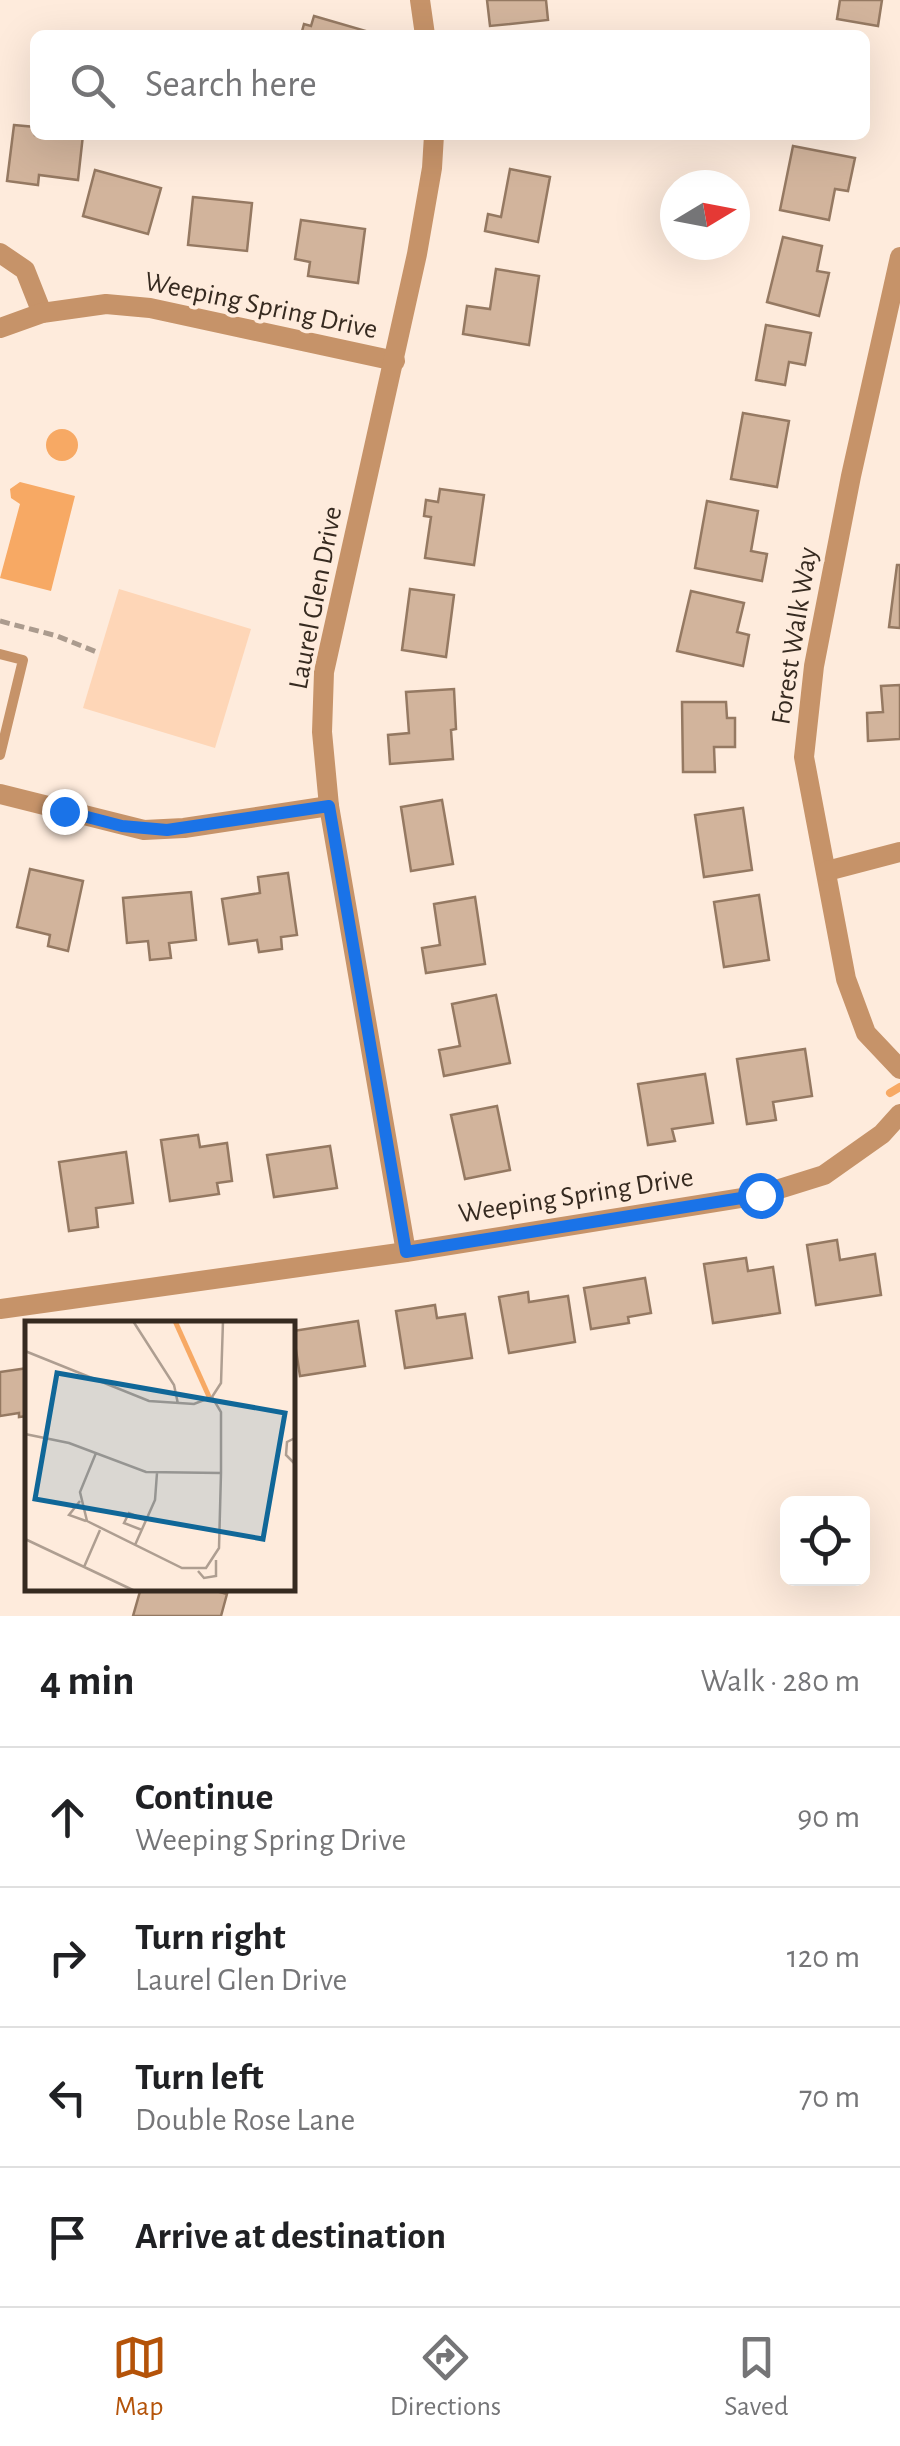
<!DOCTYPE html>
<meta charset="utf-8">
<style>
:root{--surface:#fff;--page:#f2f2f2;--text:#202124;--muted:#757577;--line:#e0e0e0;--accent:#b45309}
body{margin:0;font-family:"Alegreya Sans",sans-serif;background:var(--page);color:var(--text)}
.controls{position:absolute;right:30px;bottom:30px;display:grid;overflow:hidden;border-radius:15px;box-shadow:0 10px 40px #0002}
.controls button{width:90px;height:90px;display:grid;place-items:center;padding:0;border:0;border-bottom:2px solid var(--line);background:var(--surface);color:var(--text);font:50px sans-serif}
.compass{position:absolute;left:660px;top:170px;width:90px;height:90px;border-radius:50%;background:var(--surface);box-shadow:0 10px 40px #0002;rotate:80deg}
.stop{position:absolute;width:30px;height:30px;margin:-22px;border:8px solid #1a73e8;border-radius:50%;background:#fff}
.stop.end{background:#1a73e8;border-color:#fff;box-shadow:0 2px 10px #0008}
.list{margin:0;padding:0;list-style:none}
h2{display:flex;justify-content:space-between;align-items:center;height:130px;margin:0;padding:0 40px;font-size:42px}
h2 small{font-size:32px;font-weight:400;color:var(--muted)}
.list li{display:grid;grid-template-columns:65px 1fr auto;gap:30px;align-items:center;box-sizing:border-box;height:140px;padding:0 40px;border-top:2px solid var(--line)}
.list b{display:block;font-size:38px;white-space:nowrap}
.list p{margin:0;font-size:32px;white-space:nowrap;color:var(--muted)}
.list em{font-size:32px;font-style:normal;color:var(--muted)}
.icon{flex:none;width:55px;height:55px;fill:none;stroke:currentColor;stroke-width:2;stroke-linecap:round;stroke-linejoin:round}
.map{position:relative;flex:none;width:900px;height:1616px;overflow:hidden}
.search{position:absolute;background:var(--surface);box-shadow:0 10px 40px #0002;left:30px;right:30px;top:30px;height:110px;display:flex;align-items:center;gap:25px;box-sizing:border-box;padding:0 35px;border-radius:15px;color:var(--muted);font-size:38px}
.sheet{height:690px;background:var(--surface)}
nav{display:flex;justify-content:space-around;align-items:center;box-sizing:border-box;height:140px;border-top:2px solid var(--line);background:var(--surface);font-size:28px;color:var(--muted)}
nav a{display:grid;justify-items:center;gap:5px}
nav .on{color:var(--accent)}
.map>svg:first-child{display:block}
.green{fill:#fed6b7}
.water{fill:#f7a964}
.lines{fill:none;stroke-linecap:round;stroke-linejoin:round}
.stream{stroke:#f7a964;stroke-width:8}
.building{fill:#d2b49c;stroke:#957962;stroke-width:2.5}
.path{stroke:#ab9b8e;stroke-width:5;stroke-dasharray:10 5;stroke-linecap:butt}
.service{stroke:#c69369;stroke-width:10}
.minor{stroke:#c69369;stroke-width:20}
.route{stroke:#1a73e8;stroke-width:12}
.labels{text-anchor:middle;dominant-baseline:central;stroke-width:8;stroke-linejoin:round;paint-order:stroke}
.street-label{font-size:28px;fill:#362a20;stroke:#feebdc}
.inset-river{fill:none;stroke:#f7a964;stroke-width:5}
.inset-road{fill:none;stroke:#ae9e91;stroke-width:2.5}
.view{fill:#106798;fill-opacity:0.15;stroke:#106798;stroke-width:5}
.inset-edge{fill:none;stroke:#362a20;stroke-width:5}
</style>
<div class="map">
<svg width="900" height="1616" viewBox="0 0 900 1616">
<rect width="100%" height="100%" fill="#feebdc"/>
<path class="green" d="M 119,589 L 251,629 L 215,748 L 83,708 Z"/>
<g class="water">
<circle cx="62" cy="445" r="16"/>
<path d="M 20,482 L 75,496 L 51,591 L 0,578 L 20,504 L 11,498 L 10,489 Z"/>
</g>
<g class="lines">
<path class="stream" d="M 890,1093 L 900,1087"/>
</g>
<g class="building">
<path d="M 487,0 L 546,0 L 548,20 L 490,26 Z"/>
<path d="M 840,0 L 882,0 L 878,26 L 837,19 Z"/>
<path d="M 314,16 L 366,31 L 365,35 L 301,35 L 304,24 L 311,26 Z"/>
<path d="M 14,125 L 35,127 L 35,135 L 83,135 L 78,180 L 39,175 L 38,185 L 7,181 Z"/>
<path d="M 793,146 L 855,158 L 848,191 L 835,189 L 829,220 L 780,210 Z"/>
<path d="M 510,169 L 550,177 L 538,242 L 485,231 L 488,214 L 501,217 Z"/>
<path d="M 95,170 L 161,188 L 148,234 L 83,216 Z"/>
<path d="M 193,197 L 252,203 L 247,251 L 188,245 Z"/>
<path d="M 301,220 L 365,229 L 358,283 L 308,276 L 310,262 L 295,259 Z"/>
<path d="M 783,237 L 822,246 L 817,271 L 829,273 L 819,316 L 767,302 Z"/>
<path d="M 496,269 L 539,276 L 529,345 L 463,334 L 467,306 L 490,309 Z"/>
<path d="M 766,325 L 811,333 L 805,365 L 789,362 L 785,385 L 756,380 Z"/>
<path d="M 743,413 L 789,421 L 777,487 L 731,479 Z"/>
<path d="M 440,489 L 484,495 L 474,565 L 425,558 L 431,517 L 424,516 L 426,500 L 438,502 Z"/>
<path d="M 707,501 L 758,511 L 751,551 L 767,554 L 762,581 L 695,568 Z"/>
<path d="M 897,565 L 900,565 L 900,628 L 889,627 Z"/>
<path d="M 410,589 L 454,595 L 446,657 L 402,650 Z"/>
<path d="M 691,591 L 744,603 L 737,632 L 749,635 L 743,666 L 677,651 Z"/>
<path d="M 900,685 L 900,739 L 868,741 L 867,713 L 883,712 L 881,686 Z"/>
<path d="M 454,689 L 456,729 L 451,730 L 453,759 L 390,764 L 388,735 L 409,733 L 406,692 Z"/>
<path d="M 682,702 L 726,702 L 727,718 L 735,718 L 735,747 L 714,747 L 715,772 L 683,772 Z"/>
<path d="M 442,800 L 453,864 L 411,871 L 401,807 Z"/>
<path d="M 743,808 L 752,870 L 704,877 L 695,815 Z"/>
<path d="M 30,869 L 83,881 L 68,951 L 48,946 L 50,935 L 17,927 Z"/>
<path d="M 288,873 L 297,935 L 281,937 L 282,949 L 259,952 L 257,940 L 229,944 L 222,899 L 260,893 L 258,877 Z"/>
<path d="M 191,892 L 196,940 L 169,943 L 171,958 L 150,960 L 148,941 L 127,943 L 123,898 Z"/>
<path d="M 759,895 L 769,960 L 724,967 L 714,902 Z"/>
<path d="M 475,897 L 485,964 L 426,973 L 422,948 L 440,945 L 434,904 Z"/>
<path d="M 496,995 L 510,1063 L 444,1076 L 439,1050 L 460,1046 L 452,1004 Z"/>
<path d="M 805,1049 L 812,1096 L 773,1102 L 776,1120 L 747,1124 L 737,1059 Z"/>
<path d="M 705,1074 L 713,1123 L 672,1129 L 675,1141 L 648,1145 L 638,1084 Z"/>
<path d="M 497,1106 L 510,1170 L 465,1179 L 451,1115 Z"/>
<path d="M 198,1135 L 200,1147 L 227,1143 L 232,1181 L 217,1183 L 219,1194 L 170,1201 L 161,1140 Z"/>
<path d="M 330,1146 L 337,1188 L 274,1197 L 267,1155 Z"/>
<path d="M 126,1152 L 133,1203 L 96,1208 L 98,1227 L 69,1231 L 59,1162 Z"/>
<path d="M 837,1240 L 840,1260 L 875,1254 L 881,1295 L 816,1305 L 807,1245 Z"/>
<path d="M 746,1258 L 748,1271 L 773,1267 L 780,1313 L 713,1323 L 704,1264 Z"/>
<path d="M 645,1278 L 651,1313 L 628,1317 L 629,1323 L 591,1329 L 584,1288 Z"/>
<path d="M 528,1292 L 529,1302 L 568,1296 L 575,1342 L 509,1353 L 499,1297 Z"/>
<path d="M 435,1305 L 437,1318 L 465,1314 L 472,1358 L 405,1368 L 396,1311 Z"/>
<path d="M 358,1321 L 365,1366 L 300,1376 L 293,1331 Z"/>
<path d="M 28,1368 L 28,1416 L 19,1417 L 19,1413 L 0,1416 L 0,1372 Z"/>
<path d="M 141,1588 L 205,1588 L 227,1594 L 221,1616 L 133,1616 Z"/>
</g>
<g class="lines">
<path class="path" d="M 0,621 L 57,636 L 99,653"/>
<path class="service" d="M 0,654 L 23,660 L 0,755"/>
<g class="minor">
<path d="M 420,0 L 425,35"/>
<path d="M 0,253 L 25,270 L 42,313"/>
<path d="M 900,257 L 851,476 L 814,666 L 804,757 L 846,979 L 866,1033 L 900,1069"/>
<path d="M 0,328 L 42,313 L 106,304 L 150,308 L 395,361"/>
<path d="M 0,794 L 144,830 L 184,828 L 329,806"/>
<path d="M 827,871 L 900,852"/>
<path d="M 406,1252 L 329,806 L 322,732 L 324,672 L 417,254 L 432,168 L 434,135"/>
<path d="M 0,1309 L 406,1252 L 760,1195 L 824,1175 L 882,1134 L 900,1114"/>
</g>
</g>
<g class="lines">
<path class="route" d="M 64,811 L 122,826 L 167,830 L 329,806 L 406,1252 L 760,1195"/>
</g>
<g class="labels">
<g class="street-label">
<text transform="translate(261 306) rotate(12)">Weeping Spring Drive</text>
<text transform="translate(316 598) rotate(-79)">Laurel Glen Drive</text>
<text transform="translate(795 636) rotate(-81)">Forest Walk Way</text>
<text transform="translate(576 1196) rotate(-9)">Weeping Spring Drive</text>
</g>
</g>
<g transform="translate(25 1321)">
<rect width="270" height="270" fill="#feebdc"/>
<path class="inset-river" d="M 150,0 L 186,80"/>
<path class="inset-road" d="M 108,0 L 149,64 L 153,83M 0,30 L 124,80 L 169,83 L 187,76 L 196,62 L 198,0M 0,113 L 44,122 L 121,151 L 196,152M 270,117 L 262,121 L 261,134 L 270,143M 71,132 L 55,171 L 62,200 L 157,247 L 181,247 L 194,227 L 196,152 L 196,91 L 187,76M 55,180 L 44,194 L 61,200M 117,209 L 99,202 L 104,192 L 121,199M 0,218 L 110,270M 110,224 L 130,179 L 132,152M 59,246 L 75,209M 173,250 L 179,257 L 191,255 L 191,239"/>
<path class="view" d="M 32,52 L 260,92 L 238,218 L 10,178 Z"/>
<rect width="270" height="270" class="inset-edge"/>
</g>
</svg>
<div class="controls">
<button><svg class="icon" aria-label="locate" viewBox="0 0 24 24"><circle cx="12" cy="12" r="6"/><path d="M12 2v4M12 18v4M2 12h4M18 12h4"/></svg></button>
</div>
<svg class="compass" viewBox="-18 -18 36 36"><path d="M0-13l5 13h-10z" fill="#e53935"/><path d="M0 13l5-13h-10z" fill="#757577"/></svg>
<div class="stop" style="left:760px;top:1195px"></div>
<div class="stop end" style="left:64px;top:811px"></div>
<div class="search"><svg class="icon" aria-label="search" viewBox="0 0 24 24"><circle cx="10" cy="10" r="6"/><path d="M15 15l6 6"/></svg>Search here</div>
</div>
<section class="sheet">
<h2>4 min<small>Walk · 280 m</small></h2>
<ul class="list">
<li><svg class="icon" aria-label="ahead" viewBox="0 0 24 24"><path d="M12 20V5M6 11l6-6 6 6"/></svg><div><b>Continue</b><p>Weeping Spring Drive</p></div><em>90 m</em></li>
<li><svg class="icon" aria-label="right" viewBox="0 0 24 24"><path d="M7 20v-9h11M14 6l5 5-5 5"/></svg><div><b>Turn right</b><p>Laurel Glen Drive</p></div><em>120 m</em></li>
<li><svg class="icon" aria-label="left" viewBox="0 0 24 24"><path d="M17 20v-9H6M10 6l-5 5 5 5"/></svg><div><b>Turn left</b><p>Double Rose Lane</p></div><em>70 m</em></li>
<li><svg class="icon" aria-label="arrive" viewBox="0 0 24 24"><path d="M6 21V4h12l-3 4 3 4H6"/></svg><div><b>Arrive at destination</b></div></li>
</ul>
</section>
<nav>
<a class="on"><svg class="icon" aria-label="map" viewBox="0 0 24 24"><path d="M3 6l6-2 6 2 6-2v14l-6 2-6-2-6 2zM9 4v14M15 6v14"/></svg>Map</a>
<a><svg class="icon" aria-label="directions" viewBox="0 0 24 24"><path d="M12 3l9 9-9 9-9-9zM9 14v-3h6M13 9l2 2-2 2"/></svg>Directions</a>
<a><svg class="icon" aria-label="saved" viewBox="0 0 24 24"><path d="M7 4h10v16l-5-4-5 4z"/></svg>Saved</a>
</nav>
